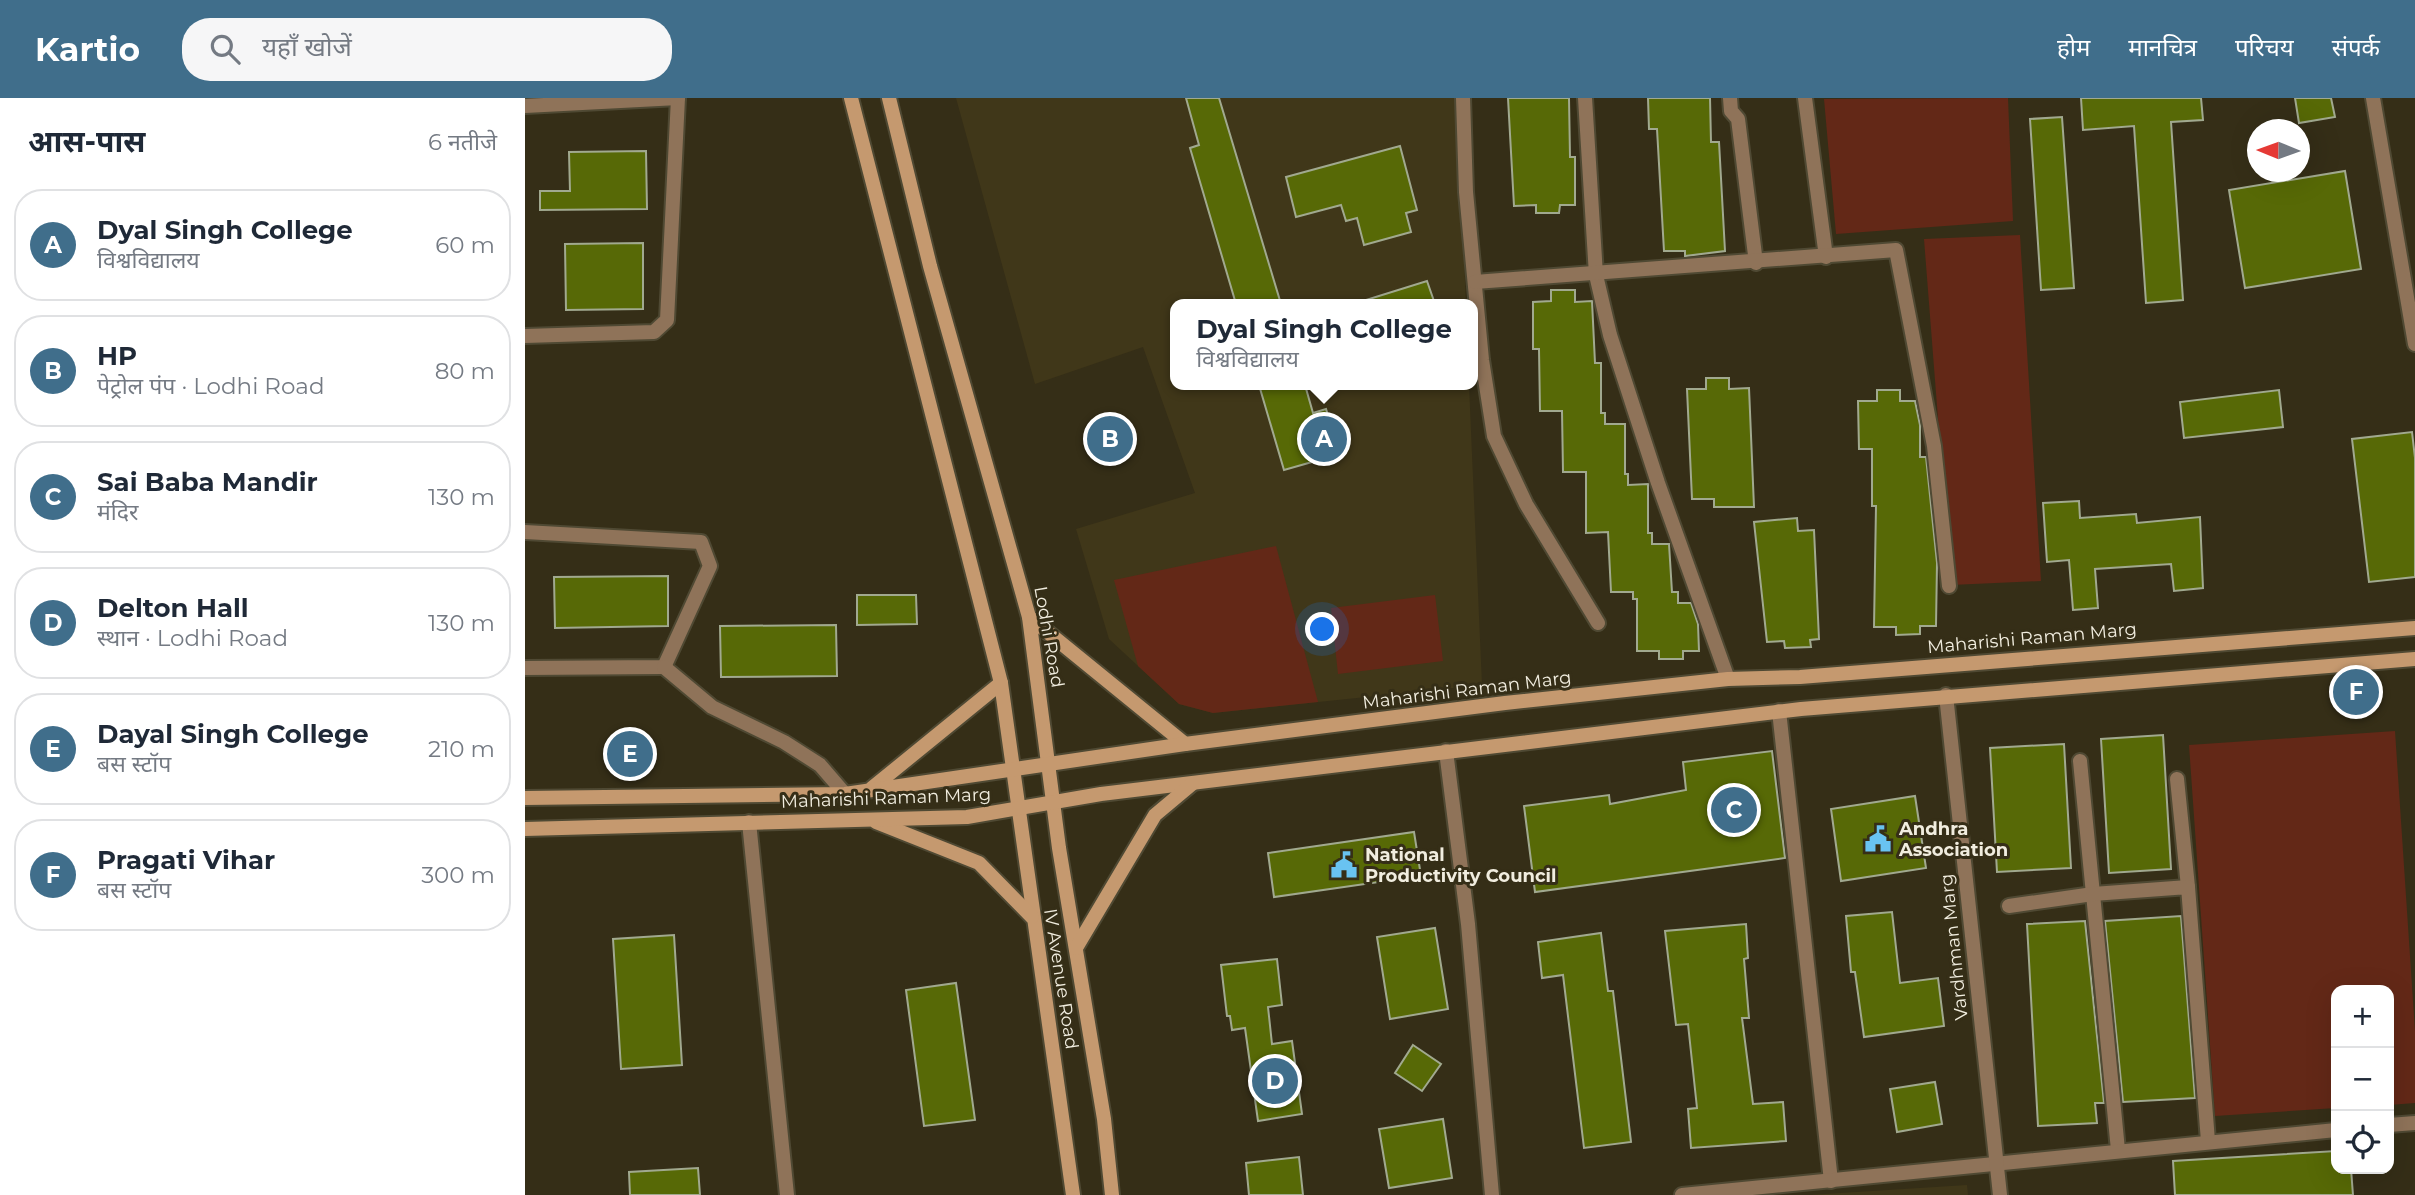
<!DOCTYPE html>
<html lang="hi">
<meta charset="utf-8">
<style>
:root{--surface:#fff;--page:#f6f6f7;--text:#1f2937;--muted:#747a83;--line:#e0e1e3;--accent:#406e8b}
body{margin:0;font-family:Montserrat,"Noto Sans Devanagari",sans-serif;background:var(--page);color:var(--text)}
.controls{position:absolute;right:21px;bottom:21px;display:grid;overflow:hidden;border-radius:14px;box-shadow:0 7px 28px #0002}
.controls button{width:63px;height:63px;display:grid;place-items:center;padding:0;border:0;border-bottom:2px solid var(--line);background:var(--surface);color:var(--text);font:35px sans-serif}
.compass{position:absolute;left:1722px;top:21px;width:63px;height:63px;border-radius:50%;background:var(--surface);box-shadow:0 7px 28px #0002;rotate:271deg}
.you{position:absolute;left:798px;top:532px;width:24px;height:24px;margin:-18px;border:5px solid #fff;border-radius:50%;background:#1a73e8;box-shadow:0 0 0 10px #1a73e833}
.badge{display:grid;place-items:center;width:46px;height:46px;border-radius:50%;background:var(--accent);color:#fff;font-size:23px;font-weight:700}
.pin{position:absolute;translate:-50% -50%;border:4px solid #fff;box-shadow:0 2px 7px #0006}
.popup{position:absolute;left:645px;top:201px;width:308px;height:91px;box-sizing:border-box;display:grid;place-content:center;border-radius:14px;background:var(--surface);filter:drop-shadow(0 2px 5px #0005);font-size:23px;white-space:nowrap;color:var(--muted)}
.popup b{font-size:26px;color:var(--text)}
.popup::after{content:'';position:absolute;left:50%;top:100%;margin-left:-14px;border:14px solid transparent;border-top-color:var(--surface)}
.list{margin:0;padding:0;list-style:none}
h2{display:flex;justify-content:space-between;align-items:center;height:91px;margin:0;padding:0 28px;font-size:30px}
h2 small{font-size:23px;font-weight:400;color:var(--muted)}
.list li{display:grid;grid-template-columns:46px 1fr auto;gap:21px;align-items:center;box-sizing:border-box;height:112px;margin:0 14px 14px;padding:0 14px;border:2px solid var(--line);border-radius:28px}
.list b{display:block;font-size:26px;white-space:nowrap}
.list p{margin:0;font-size:23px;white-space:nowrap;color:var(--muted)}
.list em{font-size:23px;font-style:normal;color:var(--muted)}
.icon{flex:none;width:38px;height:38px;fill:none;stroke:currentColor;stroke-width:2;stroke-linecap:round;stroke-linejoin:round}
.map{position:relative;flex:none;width:1890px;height:1097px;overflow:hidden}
header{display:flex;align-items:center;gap:42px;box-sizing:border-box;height:98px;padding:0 35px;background:var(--accent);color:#fff}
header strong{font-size:33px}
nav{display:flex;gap:38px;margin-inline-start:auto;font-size:24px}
.search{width:490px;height:63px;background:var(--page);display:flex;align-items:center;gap:18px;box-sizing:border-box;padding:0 24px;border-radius:28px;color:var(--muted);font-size:26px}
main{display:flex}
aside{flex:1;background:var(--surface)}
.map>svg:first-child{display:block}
.built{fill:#403719}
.green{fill:#632817}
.building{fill:#576906;stroke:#a1a98f;stroke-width:2}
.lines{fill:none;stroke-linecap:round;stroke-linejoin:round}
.minor-casing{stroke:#4f4933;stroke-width:18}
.tertiary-casing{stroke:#4f4933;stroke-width:18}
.secondary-casing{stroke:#4f4933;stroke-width:18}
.minor{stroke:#8f7359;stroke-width:14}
.tertiary{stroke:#8f7359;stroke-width:14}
.secondary{stroke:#c5996f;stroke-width:14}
.labels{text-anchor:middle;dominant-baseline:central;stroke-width:6;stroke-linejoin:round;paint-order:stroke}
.street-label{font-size:18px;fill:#f1eddf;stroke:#352e17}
.poi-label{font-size:18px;font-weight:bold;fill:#f1eddf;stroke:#352e17;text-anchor:start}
</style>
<header>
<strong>Kartio</strong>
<div class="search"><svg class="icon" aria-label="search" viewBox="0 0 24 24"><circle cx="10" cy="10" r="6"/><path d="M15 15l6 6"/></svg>यहाँ खोजें</div>
<nav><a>होम</a><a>मानचित्र</a><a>परिचय</a><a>संपर्क</a></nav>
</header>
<main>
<aside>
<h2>आस-पास<small>6 नतीजे</small></h2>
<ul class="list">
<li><span class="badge">A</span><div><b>Dyal Singh College</b><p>विश्वविद्यालय</p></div><em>60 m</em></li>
<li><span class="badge">B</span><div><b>HP</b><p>पेट्रोल पंप · Lodhi Road</p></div><em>80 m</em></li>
<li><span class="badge">C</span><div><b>Sai Baba Mandir</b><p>मंदिर</p></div><em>130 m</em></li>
<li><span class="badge">D</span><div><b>Delton Hall</b><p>स्थान · Lodhi Road</p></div><em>130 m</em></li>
<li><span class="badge">E</span><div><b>Dayal Singh College</b><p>बस स्टॉप</p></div><em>210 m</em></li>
<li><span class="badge">F</span><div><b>Pragati Vihar</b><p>बस स्टॉप</p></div><em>300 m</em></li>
</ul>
</aside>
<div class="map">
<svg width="1890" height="1097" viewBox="0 0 1890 1097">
<rect width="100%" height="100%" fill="#352e17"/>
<g class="built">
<path d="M 431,0 L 932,0 L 941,206 L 650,206 L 650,287 L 944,287 L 957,587 L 688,615 L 654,606 L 584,541 L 551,431 L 670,395 L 618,249 L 510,286 Z"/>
<path d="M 1442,1087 L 1443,1097 L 1284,1097 Z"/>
</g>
<g class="green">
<path d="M 1483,0 L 1488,123 L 1311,136 L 1299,1 Z"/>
<path d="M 1495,137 L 1516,483 L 1426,487 L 1399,141 Z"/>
<path d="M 751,448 L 793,604 L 688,615 L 654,606 L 613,568 L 589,482 Z"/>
<path d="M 910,497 L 918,563 L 813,576 L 806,510 Z"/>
<path d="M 1870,633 L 1890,933 L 1890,1005 L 1864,1007 L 1864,892 L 1811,892 L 1811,1010 L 1690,1018 L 1664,647 Z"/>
</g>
<g class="building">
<path d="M 661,0 L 694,0 L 756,206 L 711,206 L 665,50 L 674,47 Z"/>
<path d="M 983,0 L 1044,0 L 1045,59 L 1050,59 L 1050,107 L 1035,107 L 1034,115 L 1011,115 L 1011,107 L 989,108 Z"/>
<path d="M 1123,0 L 1185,0 L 1186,44 L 1194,44 L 1200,153 L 1160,158 L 1160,153 L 1139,153 L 1132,31 L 1124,31 Z"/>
<path d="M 1556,0 L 1676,0 L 1678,22 L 1646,24 L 1658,202 L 1621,205 L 1609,28 L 1558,32 Z"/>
<path d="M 1770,0 L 1806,0 L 1810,19 L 1774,25 Z"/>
<path d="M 1537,19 L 1549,190 L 1516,192 L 1505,21 Z"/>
<path d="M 875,48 L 892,112 L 881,115 L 886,134 L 839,147 L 832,120 L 821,123 L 816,107 L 771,119 L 761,79 Z"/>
<path d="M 121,53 L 122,111 L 15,112 L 15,93 L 45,93 L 44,54 Z"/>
<path d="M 1820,73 L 1836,171 L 1720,190 L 1704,92 Z"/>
<path d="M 118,145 L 118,211 L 41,212 L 40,146 Z"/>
<path d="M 902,183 L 910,206 L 841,206 L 841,202 Z"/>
<path d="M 1026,192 L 1050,192 L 1050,204 L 1067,203 L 1070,265 L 1076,265 L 1076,315 L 1080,315 L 1080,326 L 1100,326 L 1100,376 L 1103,376 L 1103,387 L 1123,386 L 1123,435 L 1127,435 L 1127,446 L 1144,446 L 1147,494 L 1153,494 L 1153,505 L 1166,505 L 1173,526 L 1174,553 L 1158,553 L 1158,561 L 1134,561 L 1134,553 L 1112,553 L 1112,501 L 1108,501 L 1108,494 L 1086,494 L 1083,434 L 1061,435 L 1061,374 L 1038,374 L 1037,313 L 1015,313 L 1014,251 L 1008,251 L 1008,204 L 1026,203 Z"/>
<path d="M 1181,280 L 1204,280 L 1204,291 L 1224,290 L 1229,409 L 1189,409 L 1189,401 L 1167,401 L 1162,291 L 1181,291 Z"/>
<path d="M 734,287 L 780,287 L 788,315 L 801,311 L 815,356 L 759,372 Z"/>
<path d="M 1352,292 L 1375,292 L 1375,303 L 1390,303 L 1395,327 L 1395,359 L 1401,359 L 1412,465 L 1411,528 L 1395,528 L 1395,536 L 1371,537 L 1371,529 L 1349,529 L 1351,408 L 1347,408 L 1347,351 L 1334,351 L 1333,303 L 1352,303 Z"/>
<path d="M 1754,292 L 1758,329 L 1659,340 L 1655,304 Z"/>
<path d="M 1887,334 L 1890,360 L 1890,479 L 1844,484 L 1827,341 Z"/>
<path d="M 1554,403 L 1555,420 L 1611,416 L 1612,425 L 1675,419 L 1678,490 L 1649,493 L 1646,466 L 1570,471 L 1573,510 L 1548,512 L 1544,462 L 1522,464 L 1518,405 Z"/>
<path d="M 1272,420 L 1273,433 L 1289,432 L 1294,541 L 1285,542 L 1286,549 L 1260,550 L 1259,543 L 1242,544 L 1229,424 Z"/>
<path d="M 143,478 L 143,528 L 30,530 L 29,479 Z"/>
<path d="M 332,497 L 391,497 L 392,526 L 332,527 Z"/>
<path d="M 311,527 L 312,578 L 196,579 L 195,528 Z"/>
<path d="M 1638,637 L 1646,771 L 1584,775 L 1576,641 Z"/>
<path d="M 1539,646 L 1546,770 L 1472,774 L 1465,650 Z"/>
<path d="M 1247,653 L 1260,760 L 1010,794 L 999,708 L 1084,697 L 1085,706 L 1161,692 L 1158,664 Z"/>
<path d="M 1390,698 L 1401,770 L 1316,783 L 1306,711 Z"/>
<path d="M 889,734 L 896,778 L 749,799 L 743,755 Z"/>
<path d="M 1367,814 L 1375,885 L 1413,880 L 1419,928 L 1339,939 L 1330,874 L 1326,874 L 1321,818 Z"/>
<path d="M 1656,818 L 1670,1000 L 1598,1004 L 1580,823 Z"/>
<path d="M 1560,823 L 1579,1005 L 1570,1005 L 1572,1025 L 1513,1028 L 1502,826 Z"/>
<path d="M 1221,826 L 1223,860 L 1219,861 L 1224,920 L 1217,920 L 1228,1006 L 1258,1004 L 1261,1043 L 1166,1050 L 1163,1011 L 1172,1010 L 1163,926 L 1151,927 L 1140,833 Z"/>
<path d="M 910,830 L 923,911 L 865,921 L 852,839 Z"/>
<path d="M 1076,835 L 1083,893 L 1088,893 L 1106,1044 L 1059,1050 L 1038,877 L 1017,880 L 1013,844 Z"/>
<path d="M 149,837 L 157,967 L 96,971 L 88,841 Z"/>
<path d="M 752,861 L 757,907 L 743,909 L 747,946 L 767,943 L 777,1016 L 733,1023 L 720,930 L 707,932 L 705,918 L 702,918 L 696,867 Z"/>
<path d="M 431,885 L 450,1022 L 399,1028 L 381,892 Z"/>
<path d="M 888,947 L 916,966 L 897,993 L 870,975 Z"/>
<path d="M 1410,984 L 1417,1026 L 1372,1034 L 1365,991 Z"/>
<path d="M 918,1021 L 927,1080 L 864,1090 L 854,1031 Z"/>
<path d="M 1811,1053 L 1811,1071 L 1826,1071 L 1828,1097 L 1650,1097 L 1648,1063 Z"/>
<path d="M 774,1059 L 778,1097 L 724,1097 L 721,1065 Z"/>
<path d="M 173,1070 L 175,1097 L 105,1097 L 104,1074 Z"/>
</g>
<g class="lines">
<g class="minor-casing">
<g id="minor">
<path d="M 938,0 L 941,94 L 957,262 L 969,338 L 1001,406 L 1073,525"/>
<path d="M 1060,0 L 1071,177 L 1085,237 L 1133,385 L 1203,581"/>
<path d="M 1205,0 L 1206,13 L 1213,21 L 1231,165"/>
<path d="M 1280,0 L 1301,159"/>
<path d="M 1848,0 L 1890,246"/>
<path d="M 0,8 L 153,0"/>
<path d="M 950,184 L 1371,152 L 1409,348 L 1424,488"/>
<path d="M 0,238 L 129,234 L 142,222 L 153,0"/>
<path d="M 0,434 L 176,444 L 185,468 L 139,569 L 0,570"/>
<path d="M 139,569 L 187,609 L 259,644 L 295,667 L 320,696"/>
<path d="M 1254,613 L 1306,1083"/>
<path d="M 921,653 L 943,826 L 967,1097"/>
<path d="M 1555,663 L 1593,1052"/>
<path d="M 1652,681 L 1663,789"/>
<path d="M 224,724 L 262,1097"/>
<path d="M 1484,808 L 1568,796 L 1663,789 L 1683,1043"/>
<path d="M 1864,1027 L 1890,1025"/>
<path d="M 1157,1097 L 1811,1032"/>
</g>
</g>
<g class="tertiary-casing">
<path id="tertiary" d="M 1421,597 L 1475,1097"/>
</g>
<g class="secondary-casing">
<g id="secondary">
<path d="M 326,0 L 476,585 L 548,1097"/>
<path d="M 364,0 L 405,168 L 504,519 L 534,750 L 579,1021 L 587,1097"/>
<path d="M 504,519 L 660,646"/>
<path d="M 347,690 L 476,585"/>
<path d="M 0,700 L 320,696 L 660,646 L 980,605 L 1203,581 L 1275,579 L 1890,530"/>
<path d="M 351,724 L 454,765 L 507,819"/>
<path d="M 0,731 L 442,719 L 576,696 L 1276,611 L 1890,561"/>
<path d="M 551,850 L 630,717 L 667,686"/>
</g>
</g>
<use href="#minor" class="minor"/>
<use href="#tertiary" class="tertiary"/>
<use href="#secondary" class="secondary"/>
</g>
<defs>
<g id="civic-bare" transform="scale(2.1)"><path d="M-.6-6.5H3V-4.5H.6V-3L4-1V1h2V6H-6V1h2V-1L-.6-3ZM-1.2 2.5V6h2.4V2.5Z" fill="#69c3f1" stroke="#352e17" stroke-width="2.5" paint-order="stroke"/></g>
</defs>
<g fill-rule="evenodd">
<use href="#civic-bare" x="1353" y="741"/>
<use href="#civic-bare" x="819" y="767"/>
</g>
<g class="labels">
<g class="street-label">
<text transform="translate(524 539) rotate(80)">Lodhi Road</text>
<text transform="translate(1507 540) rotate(-5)">Maharishi Raman Marg</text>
<text transform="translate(942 592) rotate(-7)">Maharishi Raman Marg</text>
<text transform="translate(361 700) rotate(-2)">Maharishi Raman Marg</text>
<text transform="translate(1429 849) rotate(-96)">Vardhman Marg</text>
<text transform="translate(536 881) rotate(81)">IV Avenue Road</text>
</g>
<g class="poi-label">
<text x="1374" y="731">Andhra<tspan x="1374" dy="21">Association</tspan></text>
<text x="840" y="757">National<tspan x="840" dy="21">Productivity Council</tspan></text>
</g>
</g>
</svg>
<div class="controls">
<button>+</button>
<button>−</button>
<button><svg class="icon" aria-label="locate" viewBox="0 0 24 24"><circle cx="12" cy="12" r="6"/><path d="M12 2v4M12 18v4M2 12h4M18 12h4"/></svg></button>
</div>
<svg class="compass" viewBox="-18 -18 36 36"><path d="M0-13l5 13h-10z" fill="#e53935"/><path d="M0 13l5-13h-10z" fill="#747a83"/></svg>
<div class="you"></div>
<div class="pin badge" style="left:799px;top:341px">A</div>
<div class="popup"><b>Dyal Singh College</b>विश्वविद्यालय</div>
<div class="pin badge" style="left:585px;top:341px">B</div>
<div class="pin badge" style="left:1209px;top:712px">C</div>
<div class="pin badge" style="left:750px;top:983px">D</div>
<div class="pin badge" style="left:105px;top:656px">E</div>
<div class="pin badge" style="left:1831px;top:594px">F</div>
</div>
</main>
